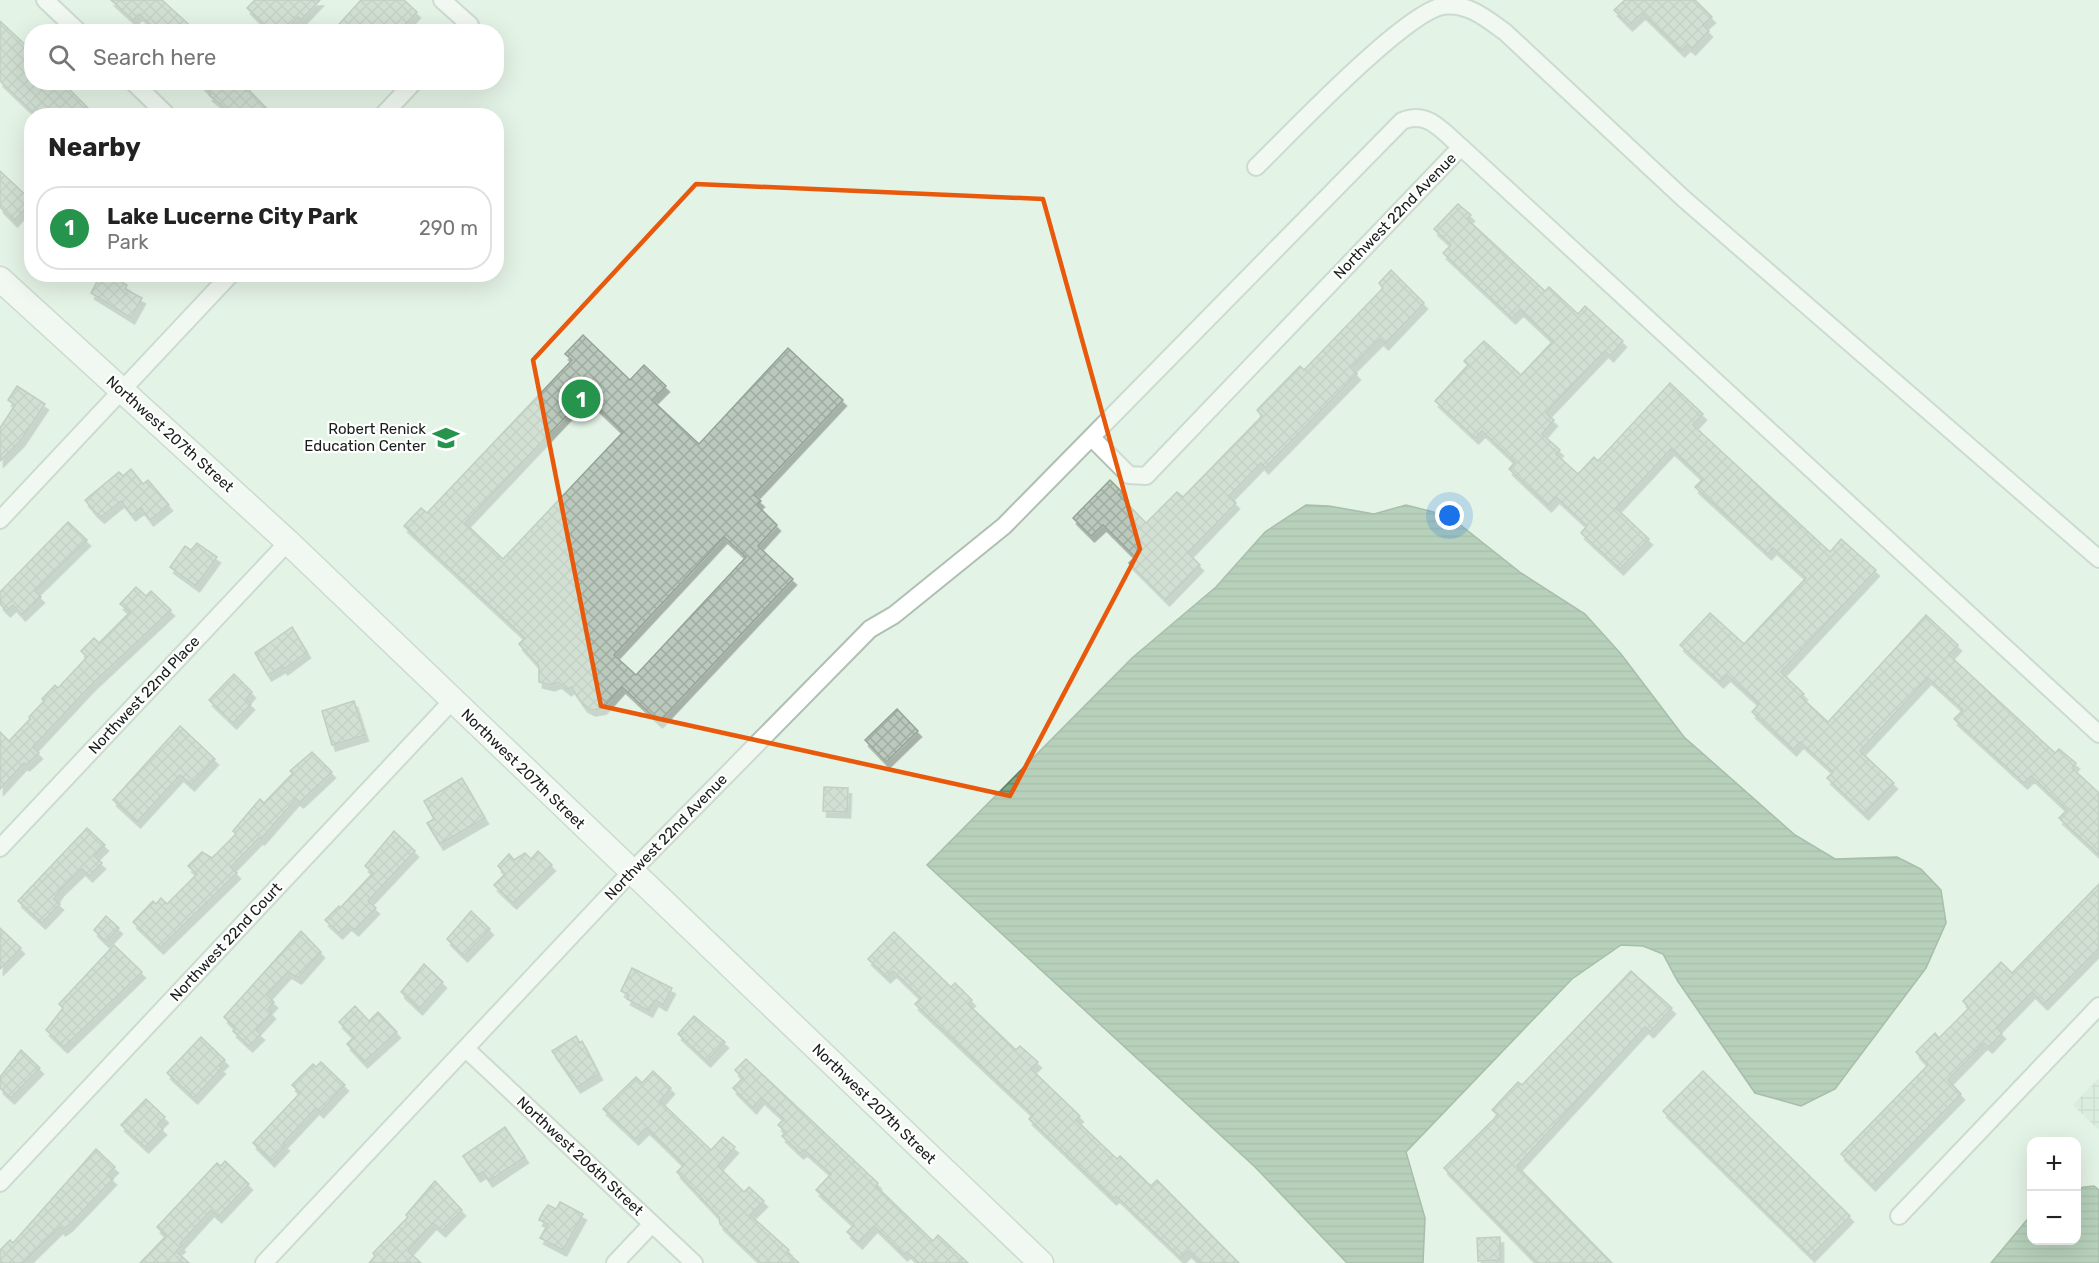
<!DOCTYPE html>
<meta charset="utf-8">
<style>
:root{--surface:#fff;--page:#f2f2f2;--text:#222;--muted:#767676;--line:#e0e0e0;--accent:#27944d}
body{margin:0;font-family:Rubik,sans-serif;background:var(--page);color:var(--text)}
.controls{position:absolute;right:18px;bottom:18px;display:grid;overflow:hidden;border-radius:12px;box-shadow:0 6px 24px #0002}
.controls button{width:54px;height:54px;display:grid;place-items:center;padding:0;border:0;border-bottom:2px solid var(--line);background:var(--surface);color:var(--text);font:30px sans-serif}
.you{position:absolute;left:1450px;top:516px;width:21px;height:21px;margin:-15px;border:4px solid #fff;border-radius:50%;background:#1a73e8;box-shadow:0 0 0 9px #1a73e833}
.badge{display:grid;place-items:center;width:39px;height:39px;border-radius:50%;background:var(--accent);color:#fff;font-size:20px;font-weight:700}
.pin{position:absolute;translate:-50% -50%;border:3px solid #fff;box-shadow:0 2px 6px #0006}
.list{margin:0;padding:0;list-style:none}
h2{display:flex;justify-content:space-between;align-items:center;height:78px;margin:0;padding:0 24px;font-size:26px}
h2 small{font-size:20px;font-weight:400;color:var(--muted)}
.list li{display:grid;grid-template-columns:39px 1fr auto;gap:18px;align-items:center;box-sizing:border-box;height:84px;margin:0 12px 12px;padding:0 12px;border:2px solid var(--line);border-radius:24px}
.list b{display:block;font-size:22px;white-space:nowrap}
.list p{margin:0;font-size:20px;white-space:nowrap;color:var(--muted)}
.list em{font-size:20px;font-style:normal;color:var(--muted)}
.icon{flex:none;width:33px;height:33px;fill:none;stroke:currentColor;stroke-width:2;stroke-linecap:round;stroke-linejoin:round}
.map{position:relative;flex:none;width:2099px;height:1263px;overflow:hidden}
.search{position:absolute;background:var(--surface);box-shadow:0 6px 24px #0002;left:24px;top:24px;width:480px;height:66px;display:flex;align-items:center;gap:15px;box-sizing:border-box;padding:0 21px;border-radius:24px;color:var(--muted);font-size:22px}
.panel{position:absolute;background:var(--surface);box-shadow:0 6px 24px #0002;left:24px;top:108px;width:480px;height:174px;border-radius:24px}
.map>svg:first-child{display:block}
.industrial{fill:url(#industrial-grid)}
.water{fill:url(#water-rules);stroke:#5f7e65;stroke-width:1.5}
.building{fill:url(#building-cross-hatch);stroke:#95a497;stroke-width:1.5;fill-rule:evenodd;filter:url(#shadow)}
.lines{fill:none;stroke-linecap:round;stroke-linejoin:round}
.street-casing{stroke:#b0bfb3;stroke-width:20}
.secondary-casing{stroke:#b0bfb3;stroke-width:27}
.street{stroke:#fff;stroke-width:16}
.secondary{stroke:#fff;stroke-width:24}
.marked{fill:none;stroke:#e8590c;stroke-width:4.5;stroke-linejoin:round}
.labels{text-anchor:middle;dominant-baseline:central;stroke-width:4.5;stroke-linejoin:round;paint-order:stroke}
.street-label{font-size:15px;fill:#181e19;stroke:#fff}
.poi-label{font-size:15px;fill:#181e19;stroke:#fff;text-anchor:end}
</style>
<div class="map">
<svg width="2099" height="1263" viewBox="0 0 2099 1263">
<defs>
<pattern id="industrial-grid" width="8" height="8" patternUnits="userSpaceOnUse" patternTransform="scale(1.5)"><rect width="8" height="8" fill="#d1e7d5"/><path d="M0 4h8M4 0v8" fill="none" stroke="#b3c6b6"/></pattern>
<pattern id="water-rules" width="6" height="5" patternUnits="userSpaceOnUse" patternTransform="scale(1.5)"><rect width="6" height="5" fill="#7ea786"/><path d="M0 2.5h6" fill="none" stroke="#66876d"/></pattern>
<pattern id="building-cross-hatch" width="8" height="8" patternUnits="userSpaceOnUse" patternTransform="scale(1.5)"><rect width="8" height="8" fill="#bac9bc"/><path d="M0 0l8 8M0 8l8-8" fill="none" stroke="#9faca1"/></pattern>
<filter id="shadow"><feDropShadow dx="3.5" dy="6" stdDeviation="0" flood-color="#0004"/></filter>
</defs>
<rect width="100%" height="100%" fill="#e3f3e5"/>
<path class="industrial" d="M 2099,1078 L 2099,1130 L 2073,1105 Z"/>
<g class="water">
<path d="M 1306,505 L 1329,506 L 1374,514 L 1406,505 L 1449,516 L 1521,573 L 1585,614 L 1621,654 L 1684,737 L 1795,835 L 1835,859 L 1897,857 L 1921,869 L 1941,890 L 1946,923 L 1926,968 L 1835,1089 L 1801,1106 L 1755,1093 L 1677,980 L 1663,954 L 1643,946 L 1621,945 L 1572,979 L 1406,1152 L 1425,1218 L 1423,1263 L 1347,1263 L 1255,1167 L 927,865 L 1132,658 L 1216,587 L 1265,532 Z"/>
<path d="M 2094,1186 L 2099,1190 L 2099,1263 L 1991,1263 L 2031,1215 L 2032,1240 L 2076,1240 L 2077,1188 Z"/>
</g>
<g class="building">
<path d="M 111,0 L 162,0 L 197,32 L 158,32 L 139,14 L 133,20 Z"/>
<path d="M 255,0 L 320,0 L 301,20 L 298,17 L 284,32 L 271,32 L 247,8 Z"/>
<path d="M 361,0 L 404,0 L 417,12 L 398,32 L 332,32 Z"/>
<path d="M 1625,0 L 1695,0 L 1712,17 L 1703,25 L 1709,31 L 1692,49 L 1687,45 L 1681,51 L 1642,13 L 1629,25 L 1614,10 Z"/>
<path d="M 0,21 L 32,51 L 32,82 L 62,82 L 96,116 L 37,116 L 0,81 Z"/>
<path d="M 199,82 L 237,82 L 246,91 L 248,89 L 274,116 L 234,116 L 209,95 L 211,94 Z"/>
<path d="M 0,171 L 32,201 L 14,221 L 0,207 Z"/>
<path d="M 1458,204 L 1471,215 L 1467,219 L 1545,291 L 1549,287 L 1578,314 L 1585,306 L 1623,341 L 1610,356 L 1605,351 L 1546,413 L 1554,420 L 1542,434 L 1560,450 L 1556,454 L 1578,474 L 1594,457 L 1598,461 L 1670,383 L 1703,414 L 1693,425 L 1830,552 L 1841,539 L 1876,570 L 1781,672 L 1804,694 L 1801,697 L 1828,722 L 1926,615 L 1958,645 L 1949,655 L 2055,753 L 2059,749 L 2076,763 L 2072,768 L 2099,793 L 2099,855 L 2059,818 L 2067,810 L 2031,776 L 2024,783 L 1954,719 L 1963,710 L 1928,678 L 1860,751 L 1894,783 L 1865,814 L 1827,778 L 1833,772 L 1800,742 L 1793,750 L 1752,712 L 1759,704 L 1727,675 L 1720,682 L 1680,645 L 1710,613 L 1744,644 L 1806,578 L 1773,548 L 1768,554 L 1695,487 L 1703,479 L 1671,449 L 1616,508 L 1649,539 L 1620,569 L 1581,533 L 1587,526 L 1556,497 L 1548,506 L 1509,469 L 1515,462 L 1482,431 L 1475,438 L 1435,401 L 1468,365 L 1464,361 L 1484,341 L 1521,375 L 1553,341 L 1520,310 L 1512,318 L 1443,253 L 1451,245 L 1434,229 Z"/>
<path d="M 1391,270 L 1424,303 L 1385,344 L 1380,339 L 1351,368 L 1357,374 L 1265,468 L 1261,463 L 1229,496 L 1236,503 L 1188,553 L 1200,565 L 1166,600 L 1129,563 L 1135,557 L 1103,525 L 1091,536 L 1073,518 L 1110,480 L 1122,492 L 1119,495 L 1146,523 L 1177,492 L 1183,497 L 1262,416 L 1257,410 L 1300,366 L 1304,370 L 1383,288 L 1379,283 Z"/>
<path d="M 101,274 L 107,274 L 127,285 L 125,289 L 142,298 L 131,318 L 91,293 Z"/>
<path d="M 583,335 L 630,380 L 644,365 L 666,386 L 652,400 L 699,444 L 788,348 L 843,400 L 754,495 L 761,501 L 757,505 L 777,525 L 758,546 L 793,579 L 659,722 L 622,687 L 603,708 L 592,710 L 584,706 L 571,687 L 568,690 L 558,682 L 551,685 L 539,682 L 539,666 L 519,644 L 525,638 L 404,526 L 421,508 L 427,513 L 572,360 L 565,354 ZM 585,396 L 623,432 L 503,559 L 465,523 ZM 724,537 L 746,557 L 636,675 L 614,655 Z"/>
<path d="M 17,386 L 45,404 L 21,440 L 0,461 L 0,428 L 15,405 L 8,400 Z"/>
<path d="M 131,469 L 143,484 L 148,480 L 169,505 L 150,520 L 141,508 L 132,515 L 121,501 L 101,517 L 95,512 L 85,500 L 119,472 L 123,476 Z"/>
<path d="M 68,522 L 87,540 L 35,591 L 41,597 L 22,615 L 13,605 L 7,611 L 0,604 L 0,592 Z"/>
<path d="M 197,543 L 217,557 L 196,586 L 170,567 L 185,546 L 191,550 Z"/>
<path d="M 136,587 L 146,596 L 151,591 L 171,610 L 91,685 L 33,747 L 39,753 L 26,765 L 24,763 L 0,789 L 0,732 L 9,741 L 30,719 L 29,717 L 44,701 L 42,699 L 55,685 L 58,688 L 87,657 L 81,651 L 94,638 L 99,643 L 130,612 L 120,604 Z"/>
<path d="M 292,627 L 307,652 L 284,669 L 283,666 L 268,675 L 255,653 Z"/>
<path d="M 234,674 L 252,692 L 246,699 L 251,704 L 233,723 L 209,700 Z"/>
<path d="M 354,701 L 365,735 L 332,745 L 322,711 Z"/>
<path d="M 897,709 L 918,731 L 886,762 L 865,740 Z"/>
<path d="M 180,726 L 215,759 L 191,785 L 180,775 L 137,822 L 113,800 Z"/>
<path d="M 312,752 L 332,772 L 300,802 L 296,799 L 261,839 L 259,838 L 231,867 L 237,873 L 160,948 L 133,922 L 153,901 L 156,904 L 161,898 L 167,904 L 197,874 L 188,866 L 202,852 L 212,858 L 236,834 L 233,831 L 260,799 L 264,803 L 293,773 L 290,771 Z"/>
<path d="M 462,778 L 485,818 L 440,844 L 427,823 L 434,819 L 424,801 Z"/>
<path d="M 824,787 L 848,788 L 847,812 L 823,811 Z"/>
<path d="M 87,828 L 105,845 L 94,856 L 102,863 L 89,876 L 82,869 L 60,890 L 54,899 L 60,904 L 42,923 L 18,901 Z"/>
<path d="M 394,831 L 415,851 L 368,901 L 376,908 L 355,930 L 348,924 L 339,933 L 325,920 L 339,906 L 340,908 L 373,873 L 365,866 Z"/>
<path d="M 538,851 L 552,865 L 513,903 L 494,885 L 505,874 L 498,866 L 509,854 L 514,860 L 525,853 L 531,859 Z"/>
<path d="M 2099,884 L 2099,948 L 2044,1004 L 2032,992 L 1997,1028 L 2002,1033 L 1989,1047 L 1984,1043 L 1948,1080 L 1961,1094 L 1872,1185 L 1841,1154 L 1928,1065 L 1916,1052 L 1935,1033 L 1939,1038 L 1969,1008 L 1963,1001 L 2001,962 L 2012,973 Z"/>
<path d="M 471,911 L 490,929 L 464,956 L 447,939 Z"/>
<path d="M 106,916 L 119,928 L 106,942 L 94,930 Z"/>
<path d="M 0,928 L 21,948 L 0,969 Z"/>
<path d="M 301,931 L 321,952 L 298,978 L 288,972 L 267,995 L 274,1002 L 268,1009 L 272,1013 L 256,1030 L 261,1034 L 249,1046 L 233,1031 L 236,1029 L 224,1017 Z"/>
<path d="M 894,932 L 951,987 L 955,983 L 972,1000 L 968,1004 L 1016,1050 L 1020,1046 L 1038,1062 L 1031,1069 L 1080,1116 L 1076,1120 L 1117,1159 L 1120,1156 L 1151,1186 L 1157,1180 L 1239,1263 L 1200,1263 L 1188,1251 L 1181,1258 L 1116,1196 L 1113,1199 L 1029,1119 L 1033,1115 L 915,1004 L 921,998 L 893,971 L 887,977 L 868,959 Z"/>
<path d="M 114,945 L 142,972 L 64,1047 L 46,1030 L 63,1008 L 59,1004 Z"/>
<path d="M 424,964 L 443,982 L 419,1009 L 401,992 Z"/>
<path d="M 632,968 L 672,988 L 663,1005 L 655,1000 L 649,1011 L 627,999 L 629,995 L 621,991 Z"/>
<path d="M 1631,971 L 1672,1008 L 1650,1032 L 1645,1027 L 1517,1166 L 1612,1263 L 1537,1263 L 1444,1168 L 1498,1115 L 1492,1110 L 1518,1082 L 1522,1085 Z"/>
<path d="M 355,1006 L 369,1021 L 378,1012 L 397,1032 L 364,1062 L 347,1044 L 354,1037 L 339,1022 Z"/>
<path d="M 694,1016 L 725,1042 L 707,1061 L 678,1034 Z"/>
<path d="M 576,1036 L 580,1043 L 582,1041 L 599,1074 L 577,1087 L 552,1051 Z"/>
<path d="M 201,1037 L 225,1060 L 219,1066 L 222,1068 L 194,1098 L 167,1073 Z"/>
<path d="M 21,1050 L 40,1068 L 11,1098 L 0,1088 L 0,1077 Z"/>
<path d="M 746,1059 L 878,1183 L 876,1186 L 933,1241 L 938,1235 L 968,1263 L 919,1263 L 907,1252 L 904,1255 L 874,1226 L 859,1243 L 847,1232 L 854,1225 L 816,1190 L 831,1174 L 804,1150 L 800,1153 L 782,1136 L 786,1132 L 778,1125 L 784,1119 L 761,1098 L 753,1108 L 733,1088 L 743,1078 L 735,1070 Z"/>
<path d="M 321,1062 L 345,1085 L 320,1112 L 316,1108 L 283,1143 L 286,1145 L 271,1161 L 253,1143 L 300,1093 L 292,1085 L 313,1064 L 316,1067 Z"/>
<path d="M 653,1071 L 671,1088 L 660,1101 L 711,1150 L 723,1137 L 735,1147 L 718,1166 L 744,1192 L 749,1187 L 764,1201 L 750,1215 L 789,1250 L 787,1252 L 799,1263 L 761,1263 L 720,1224 L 719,1217 L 677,1172 L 684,1165 L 646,1128 L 635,1139 L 603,1109 L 636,1077 L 642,1083 Z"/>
<path d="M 1703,1071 L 1850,1216 L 1811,1256 L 1663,1111 Z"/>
<path d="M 146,1099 L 165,1117 L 158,1124 L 163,1129 L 145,1147 L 121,1125 Z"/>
<path d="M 505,1127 L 525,1157 L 489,1181 L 483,1172 L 477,1176 L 463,1156 Z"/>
<path d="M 96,1149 L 115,1167 L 108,1174 L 113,1179 L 69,1225 L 62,1230 L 60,1227 L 23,1263 L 0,1263 L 0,1250 L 10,1240 L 13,1243 Z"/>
<path d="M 225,1161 L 249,1184 L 218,1217 L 211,1210 L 180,1244 L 182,1246 L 176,1251 L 189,1263 L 140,1263 L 166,1236 L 157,1227 L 217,1163 L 221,1166 Z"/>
<path d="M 435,1181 L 462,1210 L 442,1231 L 433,1223 L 408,1251 L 421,1263 L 369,1263 L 375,1256 L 373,1253 L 408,1217 L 406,1215 Z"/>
<path d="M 560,1202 L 583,1214 L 563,1250 L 540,1238 L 548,1224 L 539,1220 L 543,1212 L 548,1205 L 556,1209 Z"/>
<path d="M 1500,1237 L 1500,1260 L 1478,1261 L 1477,1238 Z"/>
</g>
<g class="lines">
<g class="street-casing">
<g id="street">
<path d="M 45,0 L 79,32"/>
<path d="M 442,0 L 470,25 L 464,32"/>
<path d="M 133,82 L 168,116"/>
<path d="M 382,116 L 414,82"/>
<path d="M 1256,167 C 1290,134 1404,13 1443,6 C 1467,2 1487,19 1505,32 L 1684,199 L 2099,559"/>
<path d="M 1093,439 L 1129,475 L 1146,476 L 1461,147"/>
<path d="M 0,520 L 231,274"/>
<path d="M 0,848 L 288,542"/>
<path d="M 466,1049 L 694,1263"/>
<path d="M 0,1183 L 452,701"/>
<path d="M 1899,1216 L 2099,1006"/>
<path d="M 264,1263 L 631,872 L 870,629 L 894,615 L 1004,526 L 1402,121 C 1428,110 1442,131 1461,147 L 2099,734"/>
<path d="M 615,1263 L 652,1224"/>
</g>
</g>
<g class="secondary-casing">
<path id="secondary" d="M 0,279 L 288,542 L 1041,1263"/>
</g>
<use href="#street" class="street"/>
<use href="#secondary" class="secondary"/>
</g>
<path d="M0 0H2099V1263H0ZM 696,184 L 1043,199 L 1140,549 L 1010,796 L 601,706 L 533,360 Z" fill="#e3f3e5" fill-opacity=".55" fill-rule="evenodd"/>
<path class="marked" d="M 696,184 L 1043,199 L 1140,549 L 1010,796 L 601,706 L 533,360 Z"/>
<defs>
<g id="school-bare" transform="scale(2.07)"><path d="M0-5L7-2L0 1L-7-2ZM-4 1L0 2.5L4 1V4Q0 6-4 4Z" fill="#27944d" stroke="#fff" stroke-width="2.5" paint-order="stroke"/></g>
</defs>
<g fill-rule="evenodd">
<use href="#school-bare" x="446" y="438"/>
</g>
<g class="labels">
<g class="street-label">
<text transform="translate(1395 216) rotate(-46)">Northwest 22nd Avenue</text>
<text transform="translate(170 434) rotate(42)">Northwest 207th Street</text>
<text transform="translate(144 695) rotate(-47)">Northwest 22nd Place</text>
<text transform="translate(523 769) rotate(44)">Northwest 207th Street</text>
<text transform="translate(666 837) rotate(-46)">Northwest 22nd Avenue</text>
<text transform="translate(226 942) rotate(-47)">Northwest 22nd Court</text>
<text transform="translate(874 1104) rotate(44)">Northwest 207th Street</text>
<text transform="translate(580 1156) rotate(43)">Northwest 206th Street</text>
</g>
<g class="poi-label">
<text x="426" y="429">Robert Renick<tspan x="426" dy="17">Education Center</tspan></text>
</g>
</g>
</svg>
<div class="controls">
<button>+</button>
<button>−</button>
</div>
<div class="you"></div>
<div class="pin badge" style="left:581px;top:399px">1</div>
<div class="search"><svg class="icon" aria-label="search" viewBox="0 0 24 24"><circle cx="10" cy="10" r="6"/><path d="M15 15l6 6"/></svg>Search here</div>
<section class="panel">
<h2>Nearby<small></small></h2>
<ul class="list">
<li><span class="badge">1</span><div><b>Lake Lucerne City Park</b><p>Park</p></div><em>290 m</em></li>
</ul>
</section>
</div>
